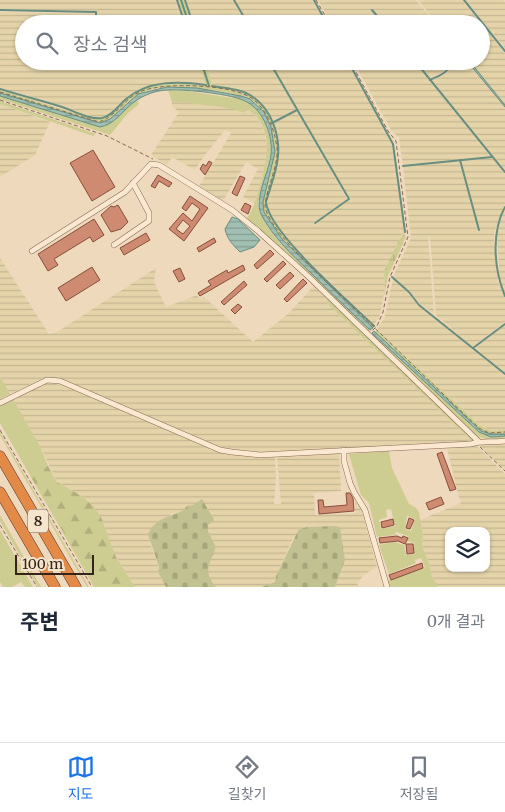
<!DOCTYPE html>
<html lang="ko">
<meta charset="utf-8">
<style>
:root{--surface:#fff;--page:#f6f6f7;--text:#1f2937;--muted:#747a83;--line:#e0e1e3;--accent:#1a73e8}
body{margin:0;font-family:Merriweather,"Noto Sans KR",serif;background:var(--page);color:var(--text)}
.controls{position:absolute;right:15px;bottom:15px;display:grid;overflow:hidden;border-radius:10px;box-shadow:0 1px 4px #0004}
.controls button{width:45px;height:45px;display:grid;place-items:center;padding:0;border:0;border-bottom:1px solid var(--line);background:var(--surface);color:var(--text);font:25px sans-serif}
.scale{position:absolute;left:15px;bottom:12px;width:79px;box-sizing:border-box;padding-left:5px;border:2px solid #36241b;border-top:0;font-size:14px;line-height:18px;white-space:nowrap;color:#36241b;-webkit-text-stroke:4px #f6e5cd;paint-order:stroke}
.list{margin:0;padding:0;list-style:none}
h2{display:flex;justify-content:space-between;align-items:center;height:65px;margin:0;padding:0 20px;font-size:21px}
h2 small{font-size:16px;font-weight:400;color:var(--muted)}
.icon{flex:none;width:28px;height:28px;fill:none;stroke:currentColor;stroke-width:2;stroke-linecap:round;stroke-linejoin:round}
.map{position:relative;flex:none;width:505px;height:587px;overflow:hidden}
.search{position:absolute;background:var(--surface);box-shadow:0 1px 4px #0004;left:15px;right:15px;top:15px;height:55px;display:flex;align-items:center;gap:12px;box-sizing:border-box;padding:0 18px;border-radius:28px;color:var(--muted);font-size:19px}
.sheet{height:155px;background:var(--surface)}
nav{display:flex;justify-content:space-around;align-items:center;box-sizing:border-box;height:70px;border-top:1px solid var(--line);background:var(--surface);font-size:14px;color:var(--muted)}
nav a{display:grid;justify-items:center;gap:2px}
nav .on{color:var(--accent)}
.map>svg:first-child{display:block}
.farmland{fill:url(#farmland-rules);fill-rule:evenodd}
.green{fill:#cdcc91;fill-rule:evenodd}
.forest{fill:url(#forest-firs)}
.wetland{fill:url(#wetland-marsh)}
.cemetery{fill:url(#cemetery-stones)}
.water{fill:url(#water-rules);stroke:#688e7f}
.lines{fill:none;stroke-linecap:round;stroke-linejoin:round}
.stream{stroke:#688e7f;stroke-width:2}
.building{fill:#cf8b71;stroke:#874f3b;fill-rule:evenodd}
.street-casing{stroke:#886956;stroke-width:6}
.highway-casing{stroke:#55382a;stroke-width:11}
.path{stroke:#886956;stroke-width:1;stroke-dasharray:4 2.5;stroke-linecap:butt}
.street{stroke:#fae8d0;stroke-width:5}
.highway{stroke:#e38a49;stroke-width:10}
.labels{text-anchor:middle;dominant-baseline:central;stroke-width:5;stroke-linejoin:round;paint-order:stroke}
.shield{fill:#f6e5cd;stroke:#705e50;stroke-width:1}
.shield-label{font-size:14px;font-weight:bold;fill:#36241b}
</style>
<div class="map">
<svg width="505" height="587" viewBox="0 0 505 587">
<defs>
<pattern id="farmland-rules" width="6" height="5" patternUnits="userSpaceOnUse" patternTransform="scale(1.25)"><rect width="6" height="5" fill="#e5d4aa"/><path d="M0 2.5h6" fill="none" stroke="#c5b692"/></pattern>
<pattern id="forest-firs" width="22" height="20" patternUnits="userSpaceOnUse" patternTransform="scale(1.25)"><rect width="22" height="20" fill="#cdcc91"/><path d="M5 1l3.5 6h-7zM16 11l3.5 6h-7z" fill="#b1af7c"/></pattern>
<pattern id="wetland-marsh" width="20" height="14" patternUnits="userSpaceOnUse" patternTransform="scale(1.25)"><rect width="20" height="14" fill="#cdcc91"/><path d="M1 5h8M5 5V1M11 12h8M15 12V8" fill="none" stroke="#b1af7c"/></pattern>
<pattern id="cemetery-stones" width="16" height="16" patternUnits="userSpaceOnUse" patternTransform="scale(1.25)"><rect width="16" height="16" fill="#c1c191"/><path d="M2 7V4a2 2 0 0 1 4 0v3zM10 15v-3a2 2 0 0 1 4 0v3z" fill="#a6a67c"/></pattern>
<pattern id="water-rules" width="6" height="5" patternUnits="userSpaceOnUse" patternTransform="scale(1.25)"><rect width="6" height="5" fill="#a1c0b3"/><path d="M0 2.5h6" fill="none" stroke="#849c91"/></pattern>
</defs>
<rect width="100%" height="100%" fill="#efd9bd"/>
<g class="farmland">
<path d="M 0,0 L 176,0 L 184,24 L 96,24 L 97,11 L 0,9 Z"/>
<path d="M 186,0 L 233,0 L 246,24 L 194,24 Z"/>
<path d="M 235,0 L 313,0 L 326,24 L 248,24 Z"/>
<path d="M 318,0 L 416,0 L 436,24 L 385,24 L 372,9 L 371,10 L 383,24 L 332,24 Z"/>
<path d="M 418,0 L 462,0 L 505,53 L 505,105 L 469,61 L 481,61 L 481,24 L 438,24 Z"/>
<path d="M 465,0 L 503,0 L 505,2 L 505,48 Z"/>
<path d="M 0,12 L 95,14 L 95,24 L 24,24 L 24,61 L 199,61 L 206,84 L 170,82 L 141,88 L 132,93 L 106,116 L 99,118 L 78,113 L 59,106 L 0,88 Z"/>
<path d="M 206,61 L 268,61 L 296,109 L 273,122 L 264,107 L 254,97 L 237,90 L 212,85 Z"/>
<path d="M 270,61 L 347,61 L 393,145 L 404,233 L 402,234 L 384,271 L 385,288 L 380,315 L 374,325 L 293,246 L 277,225 L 268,208 L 267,202 L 279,155 L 278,140 L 274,123 L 297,111 L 347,199 L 314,222 L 313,225 L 350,200 Z"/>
<path d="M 353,61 L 414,61 L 491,156 L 403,166 L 399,138 L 391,130 Z"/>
<path d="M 416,61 L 450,61 L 445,71 L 430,78 Z"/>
<path d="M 453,61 L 467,61 L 505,107 L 505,170 L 432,80 L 446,74 L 451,67 Z"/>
<path d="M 182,101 L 205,105 L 210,104 L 236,109 L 243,113 L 246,108 L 253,113 L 260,122 L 265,132 L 268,153 L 256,204 L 243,197 L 258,169 L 246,162 L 223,201 L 199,186 L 231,133 L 225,130 L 205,155 L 195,170 L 172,157 L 167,165 L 151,155 L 179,112 L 172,106 L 172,102 Z"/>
<path d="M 0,104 L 50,122 L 35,155 L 0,177 Z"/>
<path d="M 492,158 L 505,174 L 505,204 L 495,230 L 494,236 L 498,282 L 505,298 L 505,322 L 472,347 L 436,315 L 430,236 L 428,236 L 434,314 L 420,304 L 410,291 L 393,277 L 411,238 L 403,167 L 459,161 L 479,231 L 461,161 Z"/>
<path d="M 505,209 L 505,294 L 500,282 L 497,236 L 497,227 Z"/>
<path d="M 0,258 L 49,334 L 57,332 L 156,268 L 154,282 L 166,307 L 197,295 L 200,299 L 204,297 L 253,342 L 289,313 L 314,286 L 327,298 L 329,305 L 470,439 L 467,442 L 259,453 L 221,447 L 69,382 L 43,378 L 10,394 L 0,376 Z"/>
<path d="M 393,279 L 409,292 L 419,305 L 505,376 L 505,430 L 491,431 L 479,425 L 377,330 L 385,316 Z"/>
<path d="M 505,325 L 505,373 L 474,349 Z"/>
<path d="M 47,383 L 61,385 L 226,453 L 250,456 L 275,457 L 276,478 L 274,504 L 281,504 L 277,457 L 339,452 L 341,491 L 314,493 L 315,515 L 355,513 L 355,502 L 360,507 L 362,512 L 377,567 L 365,574 L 357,583 L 359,587 L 335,587 L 345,560 L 336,526 L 308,527 L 293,538 L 276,576 L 275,582 L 262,587 L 216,587 L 208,576 L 208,565 L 212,558 L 216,547 L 208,531 L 207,524 L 213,519 L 193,505 L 187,506 L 184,510 L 179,513 L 171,514 L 150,543 L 159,568 L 158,572 L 166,587 L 135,587 L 116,557 L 93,506 L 82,496 L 57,482 L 40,446 L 13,399 Z"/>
<path d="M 505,444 L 505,470 L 481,447 L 480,445 Z"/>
<path d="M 477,446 L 505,474 L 505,587 L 438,587 L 432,576 L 428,560 L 422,546 L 423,536 L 420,520 L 461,503 L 458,494 L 447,448 ZM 449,531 L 486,531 L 486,568 L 449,568 Z"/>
</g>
<g class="green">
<path d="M 178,0 L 184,0 L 192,24 L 186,24 Z"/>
<path d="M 199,61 L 206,61 L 212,86 C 224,89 238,90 250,96 C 269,105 280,136 277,156 C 276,171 269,187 266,202 C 268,233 349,302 374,327 L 373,328 C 350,306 264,233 263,205 C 262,192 272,166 275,152 C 273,133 269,114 253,101 C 241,92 182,85 166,87 C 158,87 148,90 140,94 C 125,100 117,118 100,123 L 0,93 L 0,90 L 78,114 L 103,119 C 114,114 121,103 130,96 C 151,79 181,83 206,86 Z"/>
<path d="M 168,90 L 187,91 L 239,99 C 263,105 271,133 271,156 L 258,203 L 260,212 L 268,226 L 279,242 L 370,330 L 368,332 L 310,275 L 247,218 C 255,206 257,196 261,182 C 268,155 274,126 246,108 L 244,113 C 231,107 218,107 204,105 C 193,104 184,101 172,102 Z"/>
<path d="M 0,96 L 66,117 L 104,126 L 112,122 L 137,99 L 139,104 L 128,113 L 110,135 L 0,99 Z"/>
<path d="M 0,101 L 96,134 L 93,136 L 0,104 Z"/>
<path d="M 327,298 L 475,441 L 467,442 L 470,439 L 329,305 Z"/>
<path d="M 377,330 L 479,425 L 491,431 L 505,430 L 505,434 L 491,434 L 481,431 L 375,332 Z"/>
<path d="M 372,333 L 479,432 L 491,437 L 505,436 L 505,439 L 489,440 L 477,436 L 370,335 Z"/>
<path d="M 0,376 L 10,394 L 0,399 Z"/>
<path d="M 13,399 L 40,446 L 48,466 L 32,477 L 96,587 L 94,587 L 0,423 L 0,406 Z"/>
<path d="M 0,432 L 89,587 L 87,587 L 0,435 Z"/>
<path d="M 389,451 L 392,468 L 401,487 L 409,504 L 415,507 L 419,512 L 423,536 L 422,546 L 428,560 L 432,576 L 438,587 L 389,587 L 387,581 L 425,567 L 421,558 L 415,560 L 416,563 L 389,574 L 379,545 L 394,542 L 404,545 L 406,555 L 413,554 L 414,543 L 407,541 L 408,536 L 396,532 L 395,535 L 377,537 L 369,503 L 361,495 L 349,454 ZM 391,509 L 395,526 L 381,529 L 379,520 L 387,517 L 386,510 ZM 407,516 L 415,519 L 411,531 L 405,529 Z"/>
<path d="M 0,515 L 41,587 L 38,587 L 0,521 Z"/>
<path d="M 0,530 L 29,580 L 33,587 L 25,587 L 21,582 L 12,587 L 3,587 L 0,582 Z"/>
</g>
<path class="forest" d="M 48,466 L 57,482 L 82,496 L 93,506 L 101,517 L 116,557 L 135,587 L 96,587 L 31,477 Z"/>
<path class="wetland" d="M 404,233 L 406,237 L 388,276 L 383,303 L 385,288 L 384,271 L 399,240 Z"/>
<g class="cemetery">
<path d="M 202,499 L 214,520 L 208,525 L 208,531 L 216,547 C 210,565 202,570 216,587 L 166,587 L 158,572 L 159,567 L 148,534 C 160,511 178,519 187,506 L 193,505 Z"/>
<path d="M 336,526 L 340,528 L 345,560 L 335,587 L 262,587 L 275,582 L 276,576 L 299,529 L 308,527 Z"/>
</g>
<g class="water">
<path d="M 467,61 L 471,63 L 505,105 L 505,107 Z"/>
<path d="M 167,87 L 197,88 L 241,96 L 250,99 L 264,112 L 271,127 L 275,152 L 263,202 L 264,212 L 282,239 L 373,328 L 370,330 C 350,311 330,292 310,272 C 291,254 273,237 261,214 C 254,198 269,172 271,155 C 273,137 264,111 247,102 C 234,94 185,89 169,90 C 153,90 139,97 128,107 C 120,115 112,125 100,127 L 0,96 L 0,93 L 100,123 L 110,119 L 138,94 Z"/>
<path d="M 232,217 L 238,219 L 260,240 L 254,247 L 240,252 C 233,245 227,239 225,229 Z"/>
<path d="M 374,331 L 481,431 L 491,434 L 505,434 L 505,436 L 491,437 L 479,432 L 372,333 Z"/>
</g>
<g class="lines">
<g class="stream">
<path d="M 177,0 L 185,24"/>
<path d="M 181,0 L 189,24"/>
<path d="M 185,0 L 193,24"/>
<path d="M 234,0 L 248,24"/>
<path d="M 314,0 L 327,24"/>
<path d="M 464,0 L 505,51"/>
<path d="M 0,10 L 96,12 L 96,24"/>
<path d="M 372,10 L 384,24"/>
<path d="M 201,61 L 209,86"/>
<path d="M 269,61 L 349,199 L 315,223"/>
<path d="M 348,61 L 393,144 L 405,232"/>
<path d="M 415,61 L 505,172"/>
<path d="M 430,80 C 440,75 449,73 452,61"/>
<path d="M 212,86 C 225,88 242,89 253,97 C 271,109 280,135 278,156 C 277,171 270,187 266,202 C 269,233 350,302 374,326"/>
<path d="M 0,89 C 19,95 39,100 59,106 C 72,110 89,120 102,118 C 112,116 119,105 126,99 C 148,80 179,81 206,85"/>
<path d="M 272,123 L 297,110"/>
<path d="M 460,160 L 479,230"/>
<path d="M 403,166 L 492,157"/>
<path d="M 505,207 C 491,232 494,270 505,296"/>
<path d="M 392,277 L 409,292 L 419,305 L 505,374"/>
<path d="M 473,348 L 505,324"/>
</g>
</g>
<g class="building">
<path d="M 93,150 L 115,187 L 92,201 L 70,163 Z"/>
<path d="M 209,161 L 212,163 L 205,175 L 200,169 L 203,164 L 206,166 Z"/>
<path d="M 158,175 L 172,183 L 169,187 L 159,181 L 155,188 L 151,186 Z"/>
<path d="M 240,176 L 245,178 L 237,196 L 232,193 Z"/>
<path d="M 190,196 L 208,208 L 184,241 L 169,229 L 183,213 L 192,221 L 200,209 L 192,203 L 186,211 L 182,208 ZM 183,220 L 190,226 L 183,234 L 176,229 Z"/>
<path d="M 245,203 L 251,206 L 248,214 L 241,210 Z"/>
<path d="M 118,205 L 128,222 L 121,229 L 111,232 L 101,215 L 111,206 L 114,207 Z"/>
<path d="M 94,219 L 104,235 L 93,242 L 90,237 L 54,259 L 58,265 L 48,271 L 38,254 Z"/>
<path d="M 146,233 L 150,240 L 124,255 L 120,248 Z"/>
<path d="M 214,238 L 216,242 L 199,252 L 197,248 Z"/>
<path d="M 270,250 L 274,254 L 257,269 L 254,265 Z"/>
<path d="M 283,261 L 286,264 L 267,282 L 264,279 Z"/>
<path d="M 243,265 L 245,270 L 200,296 L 198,293 L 211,285 L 208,281 L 227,270 L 228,273 Z"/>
<path d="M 92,267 L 100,280 L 66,301 L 58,288 Z"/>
<path d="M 180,268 L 185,279 L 179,282 L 173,271 Z"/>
<path d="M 290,272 L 294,276 L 280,289 L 276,285 Z"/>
<path d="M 303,279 L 307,283 L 287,302 L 284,299 Z"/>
<path d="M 244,281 L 247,285 L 224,305 L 221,302 Z"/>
<path d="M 238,304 L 242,307 L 235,314 L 231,310 Z"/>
<path d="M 442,452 L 456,489 L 450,491 L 437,454 Z"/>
<path d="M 346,493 L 350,493 L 353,498 L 354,511 L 319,514 L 318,500 L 323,500 L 324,507 L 347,505 Z"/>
<path d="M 441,497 L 444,504 L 429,510 L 426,503 Z"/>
<path d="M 409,518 L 414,520 L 410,529 L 406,528 Z"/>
<path d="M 393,519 L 394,525 L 382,528 L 381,522 Z"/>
<path d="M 397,536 L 402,538 L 403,536 L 408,538 L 405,544 L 398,541 L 380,543 L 379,538 Z"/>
<path d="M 406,544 L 413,544 L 414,553 L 407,554 Z"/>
<path d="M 422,563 L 423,568 L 391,580 L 389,575 Z"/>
</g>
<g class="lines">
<g class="street-casing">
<g id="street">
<path d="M 114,245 L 149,221 L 149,213 L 133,183"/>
<path d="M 32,251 L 125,192 L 151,164 L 159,165 L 232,210 L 258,231 L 309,277 L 478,441"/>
<path d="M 0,403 L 47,380 L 60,381 L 220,450 L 232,452 L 260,455 L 471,444 C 482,440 494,443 505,441"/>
<path d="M 344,450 L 344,461 L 350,483 L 354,492 L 365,510 L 387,587"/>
</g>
</g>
<g class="highway-casing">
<g id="highway">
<path d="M 0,456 L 76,587"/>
<path d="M 0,492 L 55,587"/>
</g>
</g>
<g class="path">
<path d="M 316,0 L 330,24"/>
<path d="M 350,61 L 388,131 L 396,141 L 408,237 L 390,277 L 383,312 L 377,326 L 372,331"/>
<path d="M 0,92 L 99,122 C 117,116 125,97 142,91 C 165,82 236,84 254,100 C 268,112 274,129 277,147 C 279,167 266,187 265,207 C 272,236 335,289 358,312 C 398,350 438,390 479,428 L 489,433 L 505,432"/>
<path d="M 0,100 L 107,136 L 153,159"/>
<path d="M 0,430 L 92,587"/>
<path d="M 480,447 L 505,471"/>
<path d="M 0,525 L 37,587"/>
</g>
<use href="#street" class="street"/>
<use href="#highway" class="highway"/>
</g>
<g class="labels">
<rect class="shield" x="28" y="509.5" width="20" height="23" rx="4"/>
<g class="shield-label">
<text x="38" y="521">8</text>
</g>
</g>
</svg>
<div class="controls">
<button><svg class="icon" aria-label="layers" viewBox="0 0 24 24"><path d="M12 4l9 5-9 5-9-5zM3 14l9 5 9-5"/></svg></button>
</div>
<div class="scale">100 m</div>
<div class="search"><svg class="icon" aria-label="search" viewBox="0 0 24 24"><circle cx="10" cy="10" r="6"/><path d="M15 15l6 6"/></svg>장소 검색</div>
</div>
<section class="sheet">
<h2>주변<small>0개 결과</small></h2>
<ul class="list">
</ul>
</section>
<nav>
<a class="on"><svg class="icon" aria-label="map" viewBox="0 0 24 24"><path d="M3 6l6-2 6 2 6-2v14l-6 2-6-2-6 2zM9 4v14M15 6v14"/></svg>지도</a>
<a><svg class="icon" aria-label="directions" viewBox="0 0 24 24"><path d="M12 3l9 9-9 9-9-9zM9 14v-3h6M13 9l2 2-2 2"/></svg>길찾기</a>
<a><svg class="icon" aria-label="saved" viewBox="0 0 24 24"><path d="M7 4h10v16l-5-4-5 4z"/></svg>저장됨</a>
</nav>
